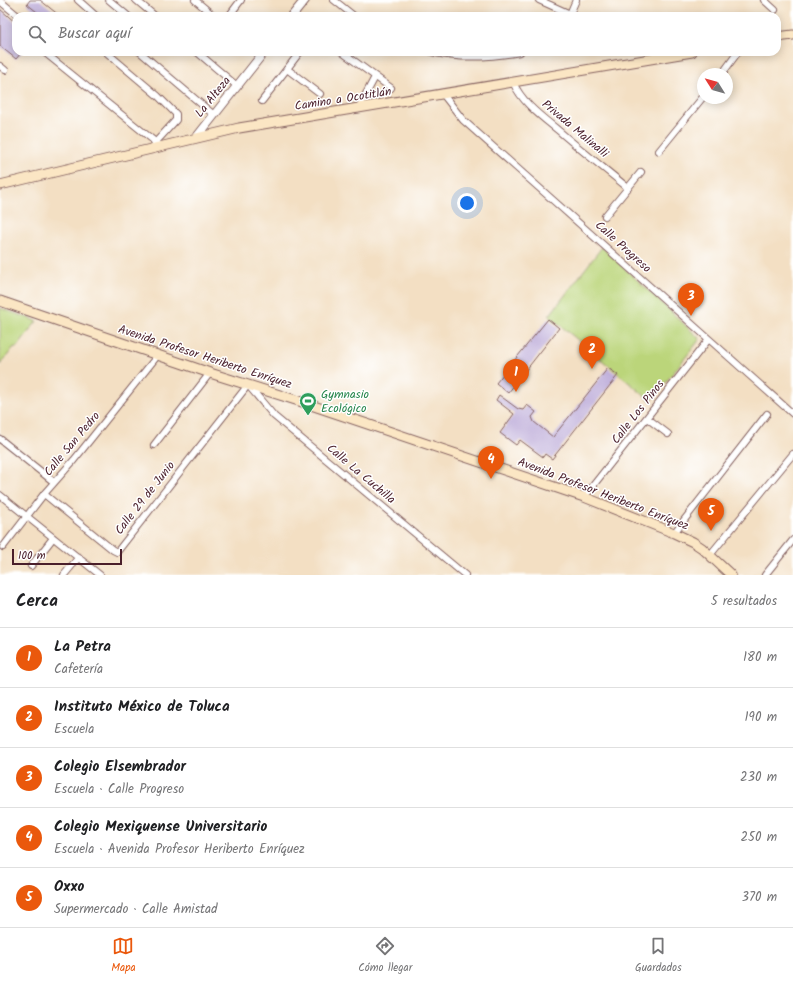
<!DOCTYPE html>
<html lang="es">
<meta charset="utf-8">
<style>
:root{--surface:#fff;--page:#f2f2f2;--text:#202124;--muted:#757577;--line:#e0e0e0;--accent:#ea580c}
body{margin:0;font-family:Kalam,sans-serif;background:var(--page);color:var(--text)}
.compass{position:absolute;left:697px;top:68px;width:36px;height:36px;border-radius:50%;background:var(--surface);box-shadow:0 2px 10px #0003;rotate:307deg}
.scale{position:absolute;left:12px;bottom:10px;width:110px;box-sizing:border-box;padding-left:4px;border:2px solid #4a1f2b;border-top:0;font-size:11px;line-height:14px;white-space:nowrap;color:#4a1f2b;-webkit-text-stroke:3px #fff;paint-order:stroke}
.you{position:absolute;left:467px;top:203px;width:14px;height:14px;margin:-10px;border:3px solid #fff;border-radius:50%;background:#1a73e8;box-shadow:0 0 0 6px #1a73e833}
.badge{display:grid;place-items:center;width:26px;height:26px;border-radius:50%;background:var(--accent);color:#fff;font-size:13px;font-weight:700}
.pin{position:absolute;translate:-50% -33px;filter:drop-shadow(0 1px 2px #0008)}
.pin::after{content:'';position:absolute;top:21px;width:14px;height:12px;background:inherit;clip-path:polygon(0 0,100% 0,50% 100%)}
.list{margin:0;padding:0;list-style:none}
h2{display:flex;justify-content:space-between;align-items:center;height:52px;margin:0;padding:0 16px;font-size:17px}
h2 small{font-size:13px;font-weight:400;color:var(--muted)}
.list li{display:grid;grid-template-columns:26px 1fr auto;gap:12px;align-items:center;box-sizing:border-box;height:60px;padding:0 16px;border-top:1px solid var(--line)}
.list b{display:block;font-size:15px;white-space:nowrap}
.list p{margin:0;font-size:13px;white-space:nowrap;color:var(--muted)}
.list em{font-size:13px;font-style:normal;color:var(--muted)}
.icon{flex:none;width:22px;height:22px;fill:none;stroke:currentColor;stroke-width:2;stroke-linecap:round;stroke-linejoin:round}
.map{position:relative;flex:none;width:793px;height:575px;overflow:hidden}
.search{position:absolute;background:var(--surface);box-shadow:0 2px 10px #0003;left:12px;right:12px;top:12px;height:44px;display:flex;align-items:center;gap:10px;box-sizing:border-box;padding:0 14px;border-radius:12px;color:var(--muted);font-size:15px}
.sheet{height:352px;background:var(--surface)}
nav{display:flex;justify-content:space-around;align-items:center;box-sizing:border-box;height:56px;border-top:1px solid var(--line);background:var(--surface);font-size:11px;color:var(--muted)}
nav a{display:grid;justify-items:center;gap:2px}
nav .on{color:var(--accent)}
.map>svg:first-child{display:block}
.green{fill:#bbd57a;stroke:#827a52}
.building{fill:#c1b1db}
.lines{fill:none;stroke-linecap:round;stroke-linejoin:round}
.minor-casing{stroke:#856260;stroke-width:8}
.tertiary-casing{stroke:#856260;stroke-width:10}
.secondary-casing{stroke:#856260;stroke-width:11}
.minor{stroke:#fff;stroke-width:6}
.tertiary{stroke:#fff;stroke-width:8}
.secondary{stroke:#fbe6c4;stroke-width:9}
.labels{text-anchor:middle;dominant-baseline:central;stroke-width:3;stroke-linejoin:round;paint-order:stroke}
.street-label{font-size:12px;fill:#4a1f2b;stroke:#fff}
.leisure-label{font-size:12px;fill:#27864d;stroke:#fff;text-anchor:start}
</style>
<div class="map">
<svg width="793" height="575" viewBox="0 0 793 575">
<rect width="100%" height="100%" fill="#fff"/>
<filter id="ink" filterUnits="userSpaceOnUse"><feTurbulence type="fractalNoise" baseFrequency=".025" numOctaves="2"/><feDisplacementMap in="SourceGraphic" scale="8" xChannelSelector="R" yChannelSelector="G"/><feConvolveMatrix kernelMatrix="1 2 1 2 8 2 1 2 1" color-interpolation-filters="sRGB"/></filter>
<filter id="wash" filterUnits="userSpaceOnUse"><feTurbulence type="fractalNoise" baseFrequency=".012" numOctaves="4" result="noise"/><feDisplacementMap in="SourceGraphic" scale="16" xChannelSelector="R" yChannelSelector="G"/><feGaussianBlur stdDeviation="0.9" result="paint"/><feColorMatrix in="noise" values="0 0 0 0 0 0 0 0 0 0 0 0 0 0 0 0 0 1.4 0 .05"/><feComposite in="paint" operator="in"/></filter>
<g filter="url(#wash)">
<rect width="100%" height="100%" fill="#f3dfc3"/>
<g class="green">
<path d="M 602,247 L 700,339 L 651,401 L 549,316 Z"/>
<path d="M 0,308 L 37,321 L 16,348 L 14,347 L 0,365 Z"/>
</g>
<g id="blocks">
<g class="building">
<path d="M 30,0 L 40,0 L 60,16 L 42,16 L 27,4 Z"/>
<path d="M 0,9 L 16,23 L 16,52 L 22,52 L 16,59 L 0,46 Z"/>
<path d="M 548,319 L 559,328 L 508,393 L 496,383 Z"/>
<path d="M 608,368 L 618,375 L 552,459 L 545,454 L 543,457 L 520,440 L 516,445 L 500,433 L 514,414 L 496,400 L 499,395 L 518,409 L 523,410 L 527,405 L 536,412 L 532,417 L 534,422 L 553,437 Z"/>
</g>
</g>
</g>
<g filter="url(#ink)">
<use href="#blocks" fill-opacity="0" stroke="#856260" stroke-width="1"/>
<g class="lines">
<g class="minor-casing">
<g id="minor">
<path d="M 78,0 L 96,16"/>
<path d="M 109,0 L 128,16"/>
<path d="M 136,0 L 155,16"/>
<path d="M 195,0 L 214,16"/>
<path d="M 334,0 L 354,16"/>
<path d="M 539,0 L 570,14"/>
<path d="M 764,0 L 775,10"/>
<path d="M 0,1 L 18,16"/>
<path d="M 229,16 L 241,0"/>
<path d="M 569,16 L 576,0"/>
<path d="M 44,52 L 153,140 L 158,148"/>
<path d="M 106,52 L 158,96 L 176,114 L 176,120 L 155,143"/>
<path d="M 140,52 L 214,115"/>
<path d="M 197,52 L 237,86"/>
<path d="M 342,52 L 391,88"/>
<path d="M 432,52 C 460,59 492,57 520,52"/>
<path d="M 0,66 L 5,70"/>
<path d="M 287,69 L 320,94"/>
<path d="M 722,74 L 738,52"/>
<path d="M 513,82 C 522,103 542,117 559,131 C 582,151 605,169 628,188"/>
<path d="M 442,93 L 463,120 L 793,414"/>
<path d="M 262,101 L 300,52"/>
<path d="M 358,109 L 375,77"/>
<path d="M 659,151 L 703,97"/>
<path d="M 605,216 L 641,172"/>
<path d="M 647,418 L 668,434"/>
<path d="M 0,439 L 54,482"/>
<path d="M 154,445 L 210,373"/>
<path d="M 44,494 L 113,550 L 117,552 L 248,385 L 274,416 L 465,575"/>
<path d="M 0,495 L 100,575"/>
<path d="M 584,497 L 708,340"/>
<path d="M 674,533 L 767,414"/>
<path d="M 3,547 L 44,494 L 74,460 L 158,355"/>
<path d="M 710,555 L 793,454"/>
<path d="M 31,566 L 53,538"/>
<path d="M 64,575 L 79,557"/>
<path d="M 765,575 L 793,540"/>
</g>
</g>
<g class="tertiary-casing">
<g id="tertiary">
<path d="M 292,16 L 305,0"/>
<path d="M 196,138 L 264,52"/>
</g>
</g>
<g class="secondary-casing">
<g id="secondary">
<path d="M 777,37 L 793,35"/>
<path d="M 0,185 L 239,128 L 692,52"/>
<path d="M 0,301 L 210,373 L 302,402 L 584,497 L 674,533 L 693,542 L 702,548 L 731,575"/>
</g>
</g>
<use href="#minor" class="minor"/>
<use href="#tertiary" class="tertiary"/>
<use href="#secondary" class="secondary"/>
</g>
</g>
<defs>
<g id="stadium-pin" transform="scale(0.9)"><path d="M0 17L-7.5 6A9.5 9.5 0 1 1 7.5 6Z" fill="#2e9e5b" stroke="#fff"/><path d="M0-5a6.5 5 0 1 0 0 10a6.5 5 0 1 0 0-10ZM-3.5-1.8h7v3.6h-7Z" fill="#fff"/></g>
</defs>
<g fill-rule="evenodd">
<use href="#stadium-pin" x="308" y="401"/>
</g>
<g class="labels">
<g class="street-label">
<text transform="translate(213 97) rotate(-51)">La Alteza</text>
<text transform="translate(343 99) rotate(-9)">Camino a Ocotitlán</text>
<text transform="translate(575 129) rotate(40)">Privada Malinalli</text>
<text transform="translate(623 247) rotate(42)">Calle Progreso</text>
<text transform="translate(205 357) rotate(18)">Avenida Profesor Heriberto Enríquez</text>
<text transform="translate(638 412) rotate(-52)">Calle Los Pinos</text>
<text transform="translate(72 444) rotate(-50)">Calle San Pedro</text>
<text transform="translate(361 474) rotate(40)">Calle La Cuchilla</text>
<text transform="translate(603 494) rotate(21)">Avenida Profesor Heriberto Enríquez</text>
<text transform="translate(145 498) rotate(-52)">Calle 29 de Junio</text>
</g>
<g class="leisure-label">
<text x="321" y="394">Gymnasio<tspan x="321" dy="14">Ecológico</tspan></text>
</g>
</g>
</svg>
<svg class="compass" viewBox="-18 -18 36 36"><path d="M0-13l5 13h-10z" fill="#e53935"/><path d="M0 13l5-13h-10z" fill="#757577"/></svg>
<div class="scale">100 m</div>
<div class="you"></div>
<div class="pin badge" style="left:516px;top:392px">1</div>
<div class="pin badge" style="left:592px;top:369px">2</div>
<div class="pin badge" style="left:691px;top:316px">3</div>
<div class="pin badge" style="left:491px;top:479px">4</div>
<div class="pin badge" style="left:711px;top:531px">5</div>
<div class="search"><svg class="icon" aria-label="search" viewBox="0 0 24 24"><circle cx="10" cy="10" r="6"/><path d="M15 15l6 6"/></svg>Buscar aquí</div>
</div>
<section class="sheet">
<h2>Cerca<small>5 resultados</small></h2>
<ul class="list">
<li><span class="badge">1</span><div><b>La Petra</b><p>Cafetería</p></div><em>180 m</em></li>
<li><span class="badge">2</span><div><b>Instituto México de Toluca</b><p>Escuela</p></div><em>190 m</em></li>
<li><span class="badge">3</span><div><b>Colegio Elsembrador</b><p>Escuela · Calle Progreso</p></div><em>230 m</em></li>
<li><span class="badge">4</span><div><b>Colegio Mexiquense Universitario</b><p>Escuela · Avenida Profesor Heriberto Enríquez</p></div><em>250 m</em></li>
<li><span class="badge">5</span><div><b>Oxxo</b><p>Supermercado · Calle Amistad</p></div><em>370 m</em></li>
</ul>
</section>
<nav>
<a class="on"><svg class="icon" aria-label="map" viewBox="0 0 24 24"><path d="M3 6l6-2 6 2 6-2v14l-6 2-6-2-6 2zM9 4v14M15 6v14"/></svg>Mapa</a>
<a><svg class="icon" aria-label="directions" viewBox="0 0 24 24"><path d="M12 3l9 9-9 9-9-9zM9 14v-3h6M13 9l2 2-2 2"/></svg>Cómo llegar</a>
<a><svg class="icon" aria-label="saved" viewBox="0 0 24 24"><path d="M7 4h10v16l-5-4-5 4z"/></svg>Guardados</a>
</nav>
